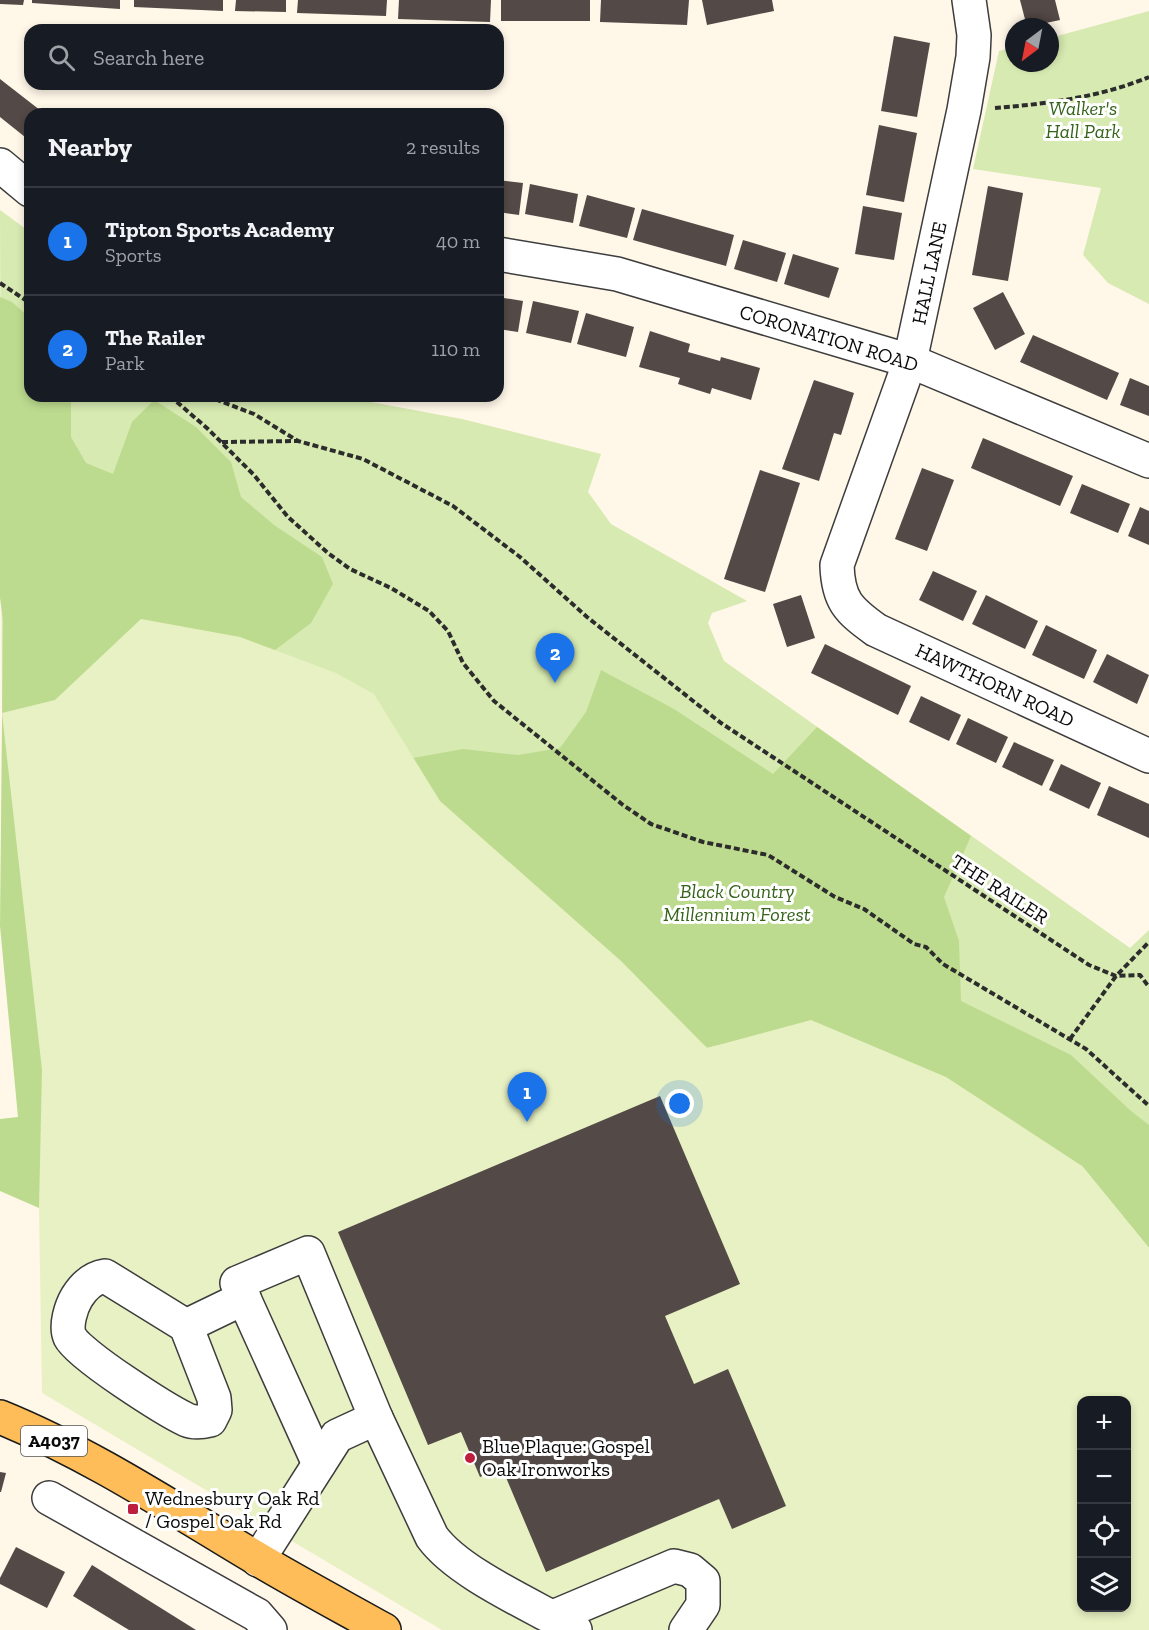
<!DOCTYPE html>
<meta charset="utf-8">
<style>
:root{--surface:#171b24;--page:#242831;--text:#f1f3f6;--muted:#9ea1a6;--line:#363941;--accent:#1a73e8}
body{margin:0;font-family:"Zilla Slab",serif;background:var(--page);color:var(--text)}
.controls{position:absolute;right:18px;bottom:18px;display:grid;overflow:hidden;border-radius:12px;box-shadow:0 3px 9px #0003}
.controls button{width:54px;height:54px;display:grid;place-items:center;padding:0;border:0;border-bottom:2px solid var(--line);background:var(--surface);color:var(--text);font:30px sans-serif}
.compass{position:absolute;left:1005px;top:18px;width:54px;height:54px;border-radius:50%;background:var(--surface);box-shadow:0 3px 9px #0003;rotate:212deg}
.you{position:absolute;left:680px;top:1104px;width:21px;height:21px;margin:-15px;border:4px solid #fff;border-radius:50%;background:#1a73e8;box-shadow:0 0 0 9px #1a73e833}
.badge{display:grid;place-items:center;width:39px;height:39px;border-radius:50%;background:var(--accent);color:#fff;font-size:20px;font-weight:700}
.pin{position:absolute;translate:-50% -50px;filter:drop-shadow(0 2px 3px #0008)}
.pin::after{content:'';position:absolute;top:32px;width:21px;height:18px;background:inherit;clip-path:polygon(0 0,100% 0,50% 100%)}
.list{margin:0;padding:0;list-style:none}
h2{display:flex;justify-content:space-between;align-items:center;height:78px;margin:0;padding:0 24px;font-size:26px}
h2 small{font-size:20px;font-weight:400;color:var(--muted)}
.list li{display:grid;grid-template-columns:39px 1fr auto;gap:18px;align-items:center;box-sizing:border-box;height:108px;padding:0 24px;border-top:2px solid var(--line)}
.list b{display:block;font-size:22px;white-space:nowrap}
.list p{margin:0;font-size:20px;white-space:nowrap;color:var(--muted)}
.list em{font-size:20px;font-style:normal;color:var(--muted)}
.icon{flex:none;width:33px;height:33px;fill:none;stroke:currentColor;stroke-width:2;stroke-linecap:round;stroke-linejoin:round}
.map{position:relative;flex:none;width:1149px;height:1630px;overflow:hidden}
.search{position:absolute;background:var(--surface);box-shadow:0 3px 9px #0003;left:24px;top:24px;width:480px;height:66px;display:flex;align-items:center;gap:15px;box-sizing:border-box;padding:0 21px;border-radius:18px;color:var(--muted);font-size:22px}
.panel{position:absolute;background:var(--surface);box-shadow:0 3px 9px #0003;left:24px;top:108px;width:480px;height:294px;border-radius:18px}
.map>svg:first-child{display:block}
.green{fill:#d7eab1}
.forest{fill:#bddb8f}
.pitch{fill:#e8f1c3;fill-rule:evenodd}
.building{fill:#534946}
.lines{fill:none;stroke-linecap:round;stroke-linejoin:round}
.minor-casing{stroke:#3d3d3d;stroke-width:36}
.major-casing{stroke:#1b1b1b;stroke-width:36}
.path{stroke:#2c2c2c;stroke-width:4;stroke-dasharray:6 3;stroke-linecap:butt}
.minor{stroke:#fff;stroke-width:33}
.major{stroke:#febd58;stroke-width:33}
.poi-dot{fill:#be1e3e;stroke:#fff;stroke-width:2}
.labels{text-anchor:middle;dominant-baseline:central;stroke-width:6;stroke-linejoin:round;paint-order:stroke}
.shield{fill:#fff;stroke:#545454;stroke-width:1.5}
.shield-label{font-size:18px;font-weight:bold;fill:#0a0a0a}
.park-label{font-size:20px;font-style:italic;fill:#346319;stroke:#fff}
.street-label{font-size:20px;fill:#0a0a0a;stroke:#fff}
.poi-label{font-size:20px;fill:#0a0a0a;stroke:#fff;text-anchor:start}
</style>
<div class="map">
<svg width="1149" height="1630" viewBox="0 0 1149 1630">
<rect width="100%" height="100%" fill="#fff7e8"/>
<g class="green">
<path d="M 1149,11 L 1149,304 L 1108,283 L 1083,255 L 1101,188 L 973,169 L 999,51 L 1014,47 L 1014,63 L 1050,63 L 1050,38 Z"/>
<path d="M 0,210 L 30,232 L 30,396 L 339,396 L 462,419 L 601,454 L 588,492 L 611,524 L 747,601 L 712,613 L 708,623 L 724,661 L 1130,948 L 1149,930 L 1149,1176 L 2,713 Z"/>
</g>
<g class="forest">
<path d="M 0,297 L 12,302 L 30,318 L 30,396 L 71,396 L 71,437 L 86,463 L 113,474 L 132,422 L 154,400 L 196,427 L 231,462 L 241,497 L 274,525 L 322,557 L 333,584 L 311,623 L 275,650 L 238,654 L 60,1162 L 39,1208 L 0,1191 L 0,1119 L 18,1117 L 0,926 L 3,620 L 0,598 Z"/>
<path d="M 601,670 L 674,709 L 773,774 L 817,727 L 971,836 L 944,897 L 959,941 L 961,1001 L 1071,1055 L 1131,1111 L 1149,1125 L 1149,1248 L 1082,1166 L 755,1037 L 707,1048 L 409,790 L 413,758 L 463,749 L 518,755 L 560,748 L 586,712 Z"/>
</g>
<path class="pitch" d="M 141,619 L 240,637 L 336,673 L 374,694 L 440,801 L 621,961 L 707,1048 L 811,1020 L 946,1077 L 1082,1166 L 1149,1248 L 1149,1630 L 442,1630 L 42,1393 L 39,1208 L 42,1070 L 2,713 L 55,700 ZM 1082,1400 L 1126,1400 L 1126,1608 L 1082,1608 Z"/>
<g class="building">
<path d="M 0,0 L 24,0 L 23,5 L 0,4 Z"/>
<path d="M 32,0 L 120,0 L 120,9 L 32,3 Z"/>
<path d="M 134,0 L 223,0 L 223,11 L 134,7 Z"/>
<path d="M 236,0 L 286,0 L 286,12 L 235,11 Z"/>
<path d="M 298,0 L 387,0 L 386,16 L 297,13 Z"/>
<path d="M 399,0 L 491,0 L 490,22 L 398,19 Z"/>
<rect x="501" y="0" width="89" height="21"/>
<path d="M 601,0 L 689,0 L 687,25 L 600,22 Z"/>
<path d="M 702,0 L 772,0 L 774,11 L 707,25 Z"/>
<path d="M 1020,0 L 1055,0 L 1060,20 L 1027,27 Z"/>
<path d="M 894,36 L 930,43 L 917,117 L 881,111 Z"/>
<path d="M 0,79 L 45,114 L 30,114 L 30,141 L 0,117 Z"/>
<path d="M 879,125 L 917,133 L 904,202 L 866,195 Z"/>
<path d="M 498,180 L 523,183 L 519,215 L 498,212 Z"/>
<path d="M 530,184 L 578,194 L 573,223 L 525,214 Z"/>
<path d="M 988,186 L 1023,193 L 1008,281 L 972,275 Z"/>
<path d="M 587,195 L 635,208 L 627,238 L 579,226 Z"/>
<path d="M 863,206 L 902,213 L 894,260 L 855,254 Z"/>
<path d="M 642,209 L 734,235 L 726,266 L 633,240 Z"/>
<path d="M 743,240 L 786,253 L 777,282 L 734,269 Z"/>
<path d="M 793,254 L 839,268 L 829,298 L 784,284 Z"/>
<path d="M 1003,292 L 1025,334 L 995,350 L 973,308 Z"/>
<path d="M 498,297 L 523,301 L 518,332 L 498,329 Z"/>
<path d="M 533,301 L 579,311 L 571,343 L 526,333 Z"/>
<path d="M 586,313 L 634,327 L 626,357 L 577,344 Z"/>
<path d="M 650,331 L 690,344 L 688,352 L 720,361 L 721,357 L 760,368 L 751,400 L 712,388 L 710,394 L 678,384 L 680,378 L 639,367 Z"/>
<path d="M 1033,335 L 1119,373 L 1107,400 L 1020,362 Z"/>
<path d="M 1130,378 L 1149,386 L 1149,416 L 1120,405 Z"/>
<path d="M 814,380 L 854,393 L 841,435 L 834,433 L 819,481 L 782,469 Z"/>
<path d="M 983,438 L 1073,476 L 1060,506 L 971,468 Z"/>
<path d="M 922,468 L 954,480 L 927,551 L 895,539 Z"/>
<path d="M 760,470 L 800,483 L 765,592 L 724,579 Z"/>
<path d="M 1082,484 L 1130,504 L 1118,533 L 1070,513 Z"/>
<path d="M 1140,507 L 1149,511 L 1149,545 L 1128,536 Z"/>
<path d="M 933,571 L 977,591 L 963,621 L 919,600 Z"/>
<path d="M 801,595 L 815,638 L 787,647 L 773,604 Z"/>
<path d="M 986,595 L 1038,621 L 1025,649 L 972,624 Z"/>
<path d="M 1046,625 L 1097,650 L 1084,679 L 1032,655 Z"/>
<path d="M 825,644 L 911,686 L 898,715 L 811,673 Z"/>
<path d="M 1107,654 L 1149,675 L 1137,704 L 1093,682 Z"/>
<path d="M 921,696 L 961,715 L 949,741 L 909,722 Z"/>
<path d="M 968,718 L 1008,737 L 996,763 L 956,744 Z"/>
<path d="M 1014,742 L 1054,760 L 1042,786 L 1002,767 Z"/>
<path d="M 1061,764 L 1101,783 L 1089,809 L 1049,790 Z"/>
<path d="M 1109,786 L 1149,804 L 1149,838 L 1097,815 Z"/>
<path d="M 660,1096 L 740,1284 L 665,1316 L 694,1384 L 728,1369 L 786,1506 L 732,1529 L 719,1499 L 546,1572 L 502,1468 L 480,1477 L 461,1432 L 428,1445 L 338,1232 Z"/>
<path d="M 0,1472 L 6,1473 L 1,1492 L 0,1492 Z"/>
<path d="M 16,1547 L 65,1572 L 47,1608 L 0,1584 L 0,1578 Z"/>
<path d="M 92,1565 L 196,1630 L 129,1630 L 73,1596 Z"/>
</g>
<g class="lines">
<g class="minor-casing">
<g id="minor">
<path d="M 969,0 L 974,35 L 973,57 L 964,110 L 910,361 L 837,565 C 838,600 848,610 876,630 L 1149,756"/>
<path d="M 0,165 L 30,190"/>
<path d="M 498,254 L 617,274 L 910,361 L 1149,461"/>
<path d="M 105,1276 L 186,1326 L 214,1398 L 215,1410 L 210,1420 C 202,1422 194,1423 187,1420 C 166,1410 79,1355 70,1337 C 65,1326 71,1307 77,1297 C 84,1286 92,1278 105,1276 Z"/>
<path d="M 186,1326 L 244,1298"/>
<path d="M 319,1464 L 237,1283 L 308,1253 L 376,1418 L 432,1537 C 459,1574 534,1606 575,1630"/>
<path d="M 49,1498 L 257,1615 L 270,1630"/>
<path d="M 258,1560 L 337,1436 L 376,1418"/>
<path d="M 553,1617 L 674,1566 L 690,1570 L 703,1581 L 703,1605 L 686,1630"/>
</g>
</g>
<g class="major-casing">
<path id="major" d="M 0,1417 C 91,1454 172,1508 256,1558 C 298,1583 341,1606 384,1630"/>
</g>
<g class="path">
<path d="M 995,108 C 1046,104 1101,97 1149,77"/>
<path d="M 0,283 L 30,303"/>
<path d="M 170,396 L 208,429 L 254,475 L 288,517 L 328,553 L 350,569 L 391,588 L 429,611 L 448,631 L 463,663 L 494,701 L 623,805 L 651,824 L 703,842 L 768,855 L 835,897 L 864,909 L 914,944 L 926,947 L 943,964 L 1086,1049 L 1149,1106"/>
<path d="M 207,396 L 254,414 L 298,441 L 363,459 L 453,506 L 520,557 L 587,617 L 721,723 L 1089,965 L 1116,976 L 1140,975 L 1149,987"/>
<path d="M 222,442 L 298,441"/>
<path d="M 1070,1039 L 1116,976 L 1149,942"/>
</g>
<use href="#minor" class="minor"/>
<use href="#major" class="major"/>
</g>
<g class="poi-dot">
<circle cx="470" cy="1458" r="6"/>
<rect x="127" y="1503" width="12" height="12" rx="3"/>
</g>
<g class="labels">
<rect class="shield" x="21" y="1426" width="66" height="30" rx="4.5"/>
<g class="shield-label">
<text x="54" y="1441">A4037</text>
</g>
<g class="park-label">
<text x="1083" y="108">Walker's<tspan x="1083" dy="23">Hall Park</tspan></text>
<text x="737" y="891">Black Country<tspan x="737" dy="23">Millennium Forest</tspan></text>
</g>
<g class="street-label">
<text transform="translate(929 273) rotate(-78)">HALL LANE</text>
<text transform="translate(829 338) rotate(17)">CORONATION ROAD</text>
<text transform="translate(995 685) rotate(25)">HAWTHORN ROAD</text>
<text transform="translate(1000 889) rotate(33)">THE RAILER</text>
</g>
<g class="poi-label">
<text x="482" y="1446">Blue Plaque: Gospel<tspan x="482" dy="23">Oak Ironworks</tspan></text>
<text x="145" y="1498">Wednesbury Oak Rd<tspan x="145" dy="23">/ Gospel Oak Rd</tspan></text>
</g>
</g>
</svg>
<div class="controls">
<button>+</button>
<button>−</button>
<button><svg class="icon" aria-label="locate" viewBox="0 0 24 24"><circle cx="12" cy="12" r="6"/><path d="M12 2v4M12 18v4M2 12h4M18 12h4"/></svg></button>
<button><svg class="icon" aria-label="layers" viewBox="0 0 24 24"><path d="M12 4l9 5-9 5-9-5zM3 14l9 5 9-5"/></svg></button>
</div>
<svg class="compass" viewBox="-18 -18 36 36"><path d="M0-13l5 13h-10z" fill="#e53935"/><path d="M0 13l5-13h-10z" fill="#9ea1a6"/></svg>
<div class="you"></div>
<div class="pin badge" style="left:527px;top:1122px">1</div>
<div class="pin badge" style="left:555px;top:683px">2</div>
<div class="search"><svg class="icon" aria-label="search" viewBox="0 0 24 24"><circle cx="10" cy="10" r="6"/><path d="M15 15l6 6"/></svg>Search here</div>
<section class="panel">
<h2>Nearby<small>2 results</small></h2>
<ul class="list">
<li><span class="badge">1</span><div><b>Tipton Sports Academy</b><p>Sports</p></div><em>40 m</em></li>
<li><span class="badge">2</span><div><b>The Railer</b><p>Park</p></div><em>110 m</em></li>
</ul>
</section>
</div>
